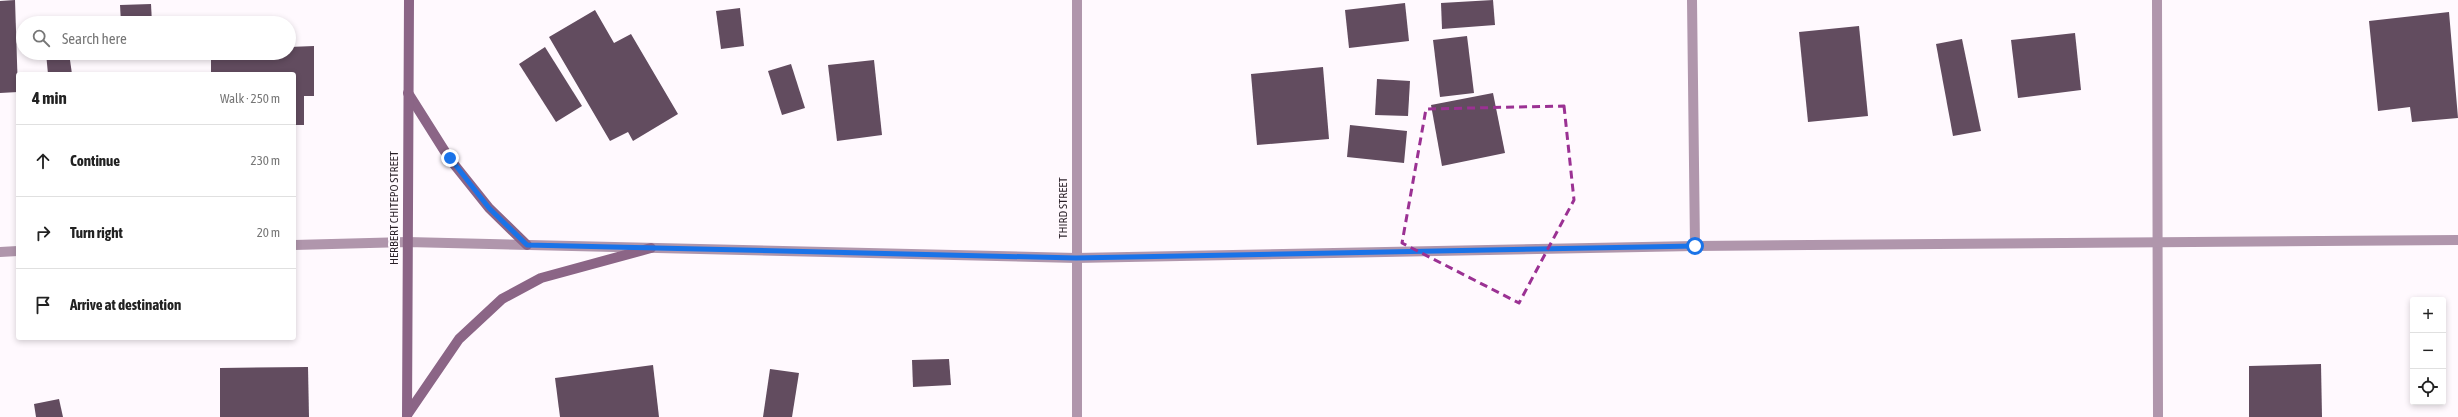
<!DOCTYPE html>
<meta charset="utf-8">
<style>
:root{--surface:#fff;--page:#f2f2f2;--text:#222;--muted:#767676;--line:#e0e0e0}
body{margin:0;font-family:"Asap Condensed",sans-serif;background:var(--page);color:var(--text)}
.controls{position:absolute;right:12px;bottom:12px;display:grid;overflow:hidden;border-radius:4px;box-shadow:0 2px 6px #0003}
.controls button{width:36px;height:36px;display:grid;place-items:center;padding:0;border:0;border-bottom:1px solid var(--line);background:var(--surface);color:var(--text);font:20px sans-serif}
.stop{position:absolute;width:12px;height:12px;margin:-9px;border:3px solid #1a73e8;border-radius:50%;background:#fff}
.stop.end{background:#1a73e8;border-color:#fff;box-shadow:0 1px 4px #0008}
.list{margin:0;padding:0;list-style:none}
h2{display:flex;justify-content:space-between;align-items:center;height:52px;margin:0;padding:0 16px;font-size:17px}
h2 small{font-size:13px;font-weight:400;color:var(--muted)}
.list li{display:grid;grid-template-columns:26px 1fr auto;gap:12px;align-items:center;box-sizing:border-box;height:72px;padding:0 16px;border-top:1px solid var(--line)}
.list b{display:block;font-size:15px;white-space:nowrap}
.list em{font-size:13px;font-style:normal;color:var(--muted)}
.icon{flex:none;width:22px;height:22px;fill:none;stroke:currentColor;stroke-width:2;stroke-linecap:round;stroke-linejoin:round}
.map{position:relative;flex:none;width:2458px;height:417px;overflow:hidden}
.search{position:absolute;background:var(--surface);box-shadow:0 2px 6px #0003;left:16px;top:16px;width:280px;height:44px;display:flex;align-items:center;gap:10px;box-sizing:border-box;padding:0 14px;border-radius:22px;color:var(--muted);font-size:15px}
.panel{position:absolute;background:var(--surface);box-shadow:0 2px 6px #0003;left:16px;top:72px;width:280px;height:268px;border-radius:4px}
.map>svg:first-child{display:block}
.building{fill:#624c5f}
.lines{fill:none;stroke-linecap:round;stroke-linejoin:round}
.street{stroke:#b096ac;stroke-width:10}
.secondary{stroke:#8b6586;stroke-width:10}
.route{stroke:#1a73e8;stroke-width:5}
.marked{fill:none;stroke:#9b3193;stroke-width:3;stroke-dasharray:8 5;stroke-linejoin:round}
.labels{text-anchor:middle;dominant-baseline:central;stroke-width:4;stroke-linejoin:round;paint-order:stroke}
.street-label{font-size:12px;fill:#291f27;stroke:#fff9fe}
</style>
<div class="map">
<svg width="2458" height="417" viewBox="0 0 2458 417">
<rect width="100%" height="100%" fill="#fff9fe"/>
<g class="building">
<path d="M 15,0 L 18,92 L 0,93 L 0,1 Z"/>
<path d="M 1493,0 L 1495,25 L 1442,29 L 1441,3 Z"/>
<path d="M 1405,3 L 1409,41 L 1349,48 L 1345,10 Z"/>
<path d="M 151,4 L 152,23 L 121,23 L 120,5 Z"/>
<path d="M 740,8 L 744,46 L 721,49 L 716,11 Z"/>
<path d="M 595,10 L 614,43 L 631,34 L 678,114 L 633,141 L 628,132 L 610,141 L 549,37 Z"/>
<path d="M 2449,12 L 2458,118 L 2412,122 L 2410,107 L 2378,111 L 2369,21 Z"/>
<path d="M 66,18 L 66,23 L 42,23 L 42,21 Z"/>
<path d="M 1859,26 L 1868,116 L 1808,122 L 1799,32 Z"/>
<path d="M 2075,33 L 2081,90 L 2018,98 L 2011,40 Z"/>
<path d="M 1467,36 L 1474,93 L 1440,97 L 1433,40 Z"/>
<path d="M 1962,39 L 1981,131 L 1953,136 L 1936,44 Z"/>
<path d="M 314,46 L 314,96 L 304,96 L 304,125 L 294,125 L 294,74 L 211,74 L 211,53 L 289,53 L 289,47 Z"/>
<path d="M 545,47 L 582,106 L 556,122 L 519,64 Z"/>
<path d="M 46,53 L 69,53 L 72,74 L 48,74 Z"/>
<path d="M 874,60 L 882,135 L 837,141 L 828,65 Z"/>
<path d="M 791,64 L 805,108 L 782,115 L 768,71 Z"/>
<path d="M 1323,67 L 1329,139 L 1257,145 L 1251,74 Z"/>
<path d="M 1377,79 L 1410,81 L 1408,116 L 1375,115 Z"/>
<path d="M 1493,93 L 1505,153 L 1442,166 L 1431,105 Z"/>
<path d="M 1350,125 L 1407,131 L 1404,163 L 1347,157 Z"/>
<path d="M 949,359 L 951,385 L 913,387 L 912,360 Z"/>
<path d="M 2321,364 L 2322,417 L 2249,417 L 2249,366 Z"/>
<path d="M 653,365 L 659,417 L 560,417 L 555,378 Z"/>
<path d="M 308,367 L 309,417 L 220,417 L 220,368 Z"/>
<path d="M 770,369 L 799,373 L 792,417 L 763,417 Z"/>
<path d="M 59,399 L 63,417 L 36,417 L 34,404 Z"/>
</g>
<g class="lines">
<g class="street">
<path d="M 1077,0 L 1077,417"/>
<path d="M 1692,0 L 1695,246"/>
<path d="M 2157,0 L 2158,417"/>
<path d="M 294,245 L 407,242 L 1076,258 L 1695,246 L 2458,240"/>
<path d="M 0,252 L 18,251"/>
</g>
<g class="secondary">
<path d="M 408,93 L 449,158 L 489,208 L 527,245"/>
<path d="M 407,415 L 459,339 L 502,299 L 541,278 L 651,248"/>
<path d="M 407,417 L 409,0"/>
</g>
</g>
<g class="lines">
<path class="route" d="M 450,158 L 489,208 L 527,245 L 1076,258 L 1695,246"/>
</g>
<path class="marked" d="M 1564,106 L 1574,200 L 1519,303 L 1402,243 L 1426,109 Z"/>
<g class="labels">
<g class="street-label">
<text transform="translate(394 208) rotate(-90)">HERBERT CHITEPO STREET</text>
<text transform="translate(1063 208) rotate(-90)">THIRD STREET</text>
</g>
</g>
</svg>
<div class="controls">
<button>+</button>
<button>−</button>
<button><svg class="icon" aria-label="locate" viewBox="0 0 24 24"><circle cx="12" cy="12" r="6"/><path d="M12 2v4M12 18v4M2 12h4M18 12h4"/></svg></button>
</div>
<div class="stop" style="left:1695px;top:246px"></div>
<div class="stop end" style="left:450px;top:158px"></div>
<div class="search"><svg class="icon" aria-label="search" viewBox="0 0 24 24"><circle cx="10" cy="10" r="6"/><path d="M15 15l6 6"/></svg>Search here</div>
<section class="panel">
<h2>4 min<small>Walk · 250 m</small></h2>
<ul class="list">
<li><svg class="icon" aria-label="ahead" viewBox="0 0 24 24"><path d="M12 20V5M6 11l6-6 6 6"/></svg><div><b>Continue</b></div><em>230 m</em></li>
<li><svg class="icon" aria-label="right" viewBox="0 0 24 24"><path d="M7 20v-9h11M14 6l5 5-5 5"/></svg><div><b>Turn right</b></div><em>20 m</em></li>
<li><svg class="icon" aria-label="arrive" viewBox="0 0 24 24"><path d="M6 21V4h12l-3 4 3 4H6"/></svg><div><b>Arrive at destination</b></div></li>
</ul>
</section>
</div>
